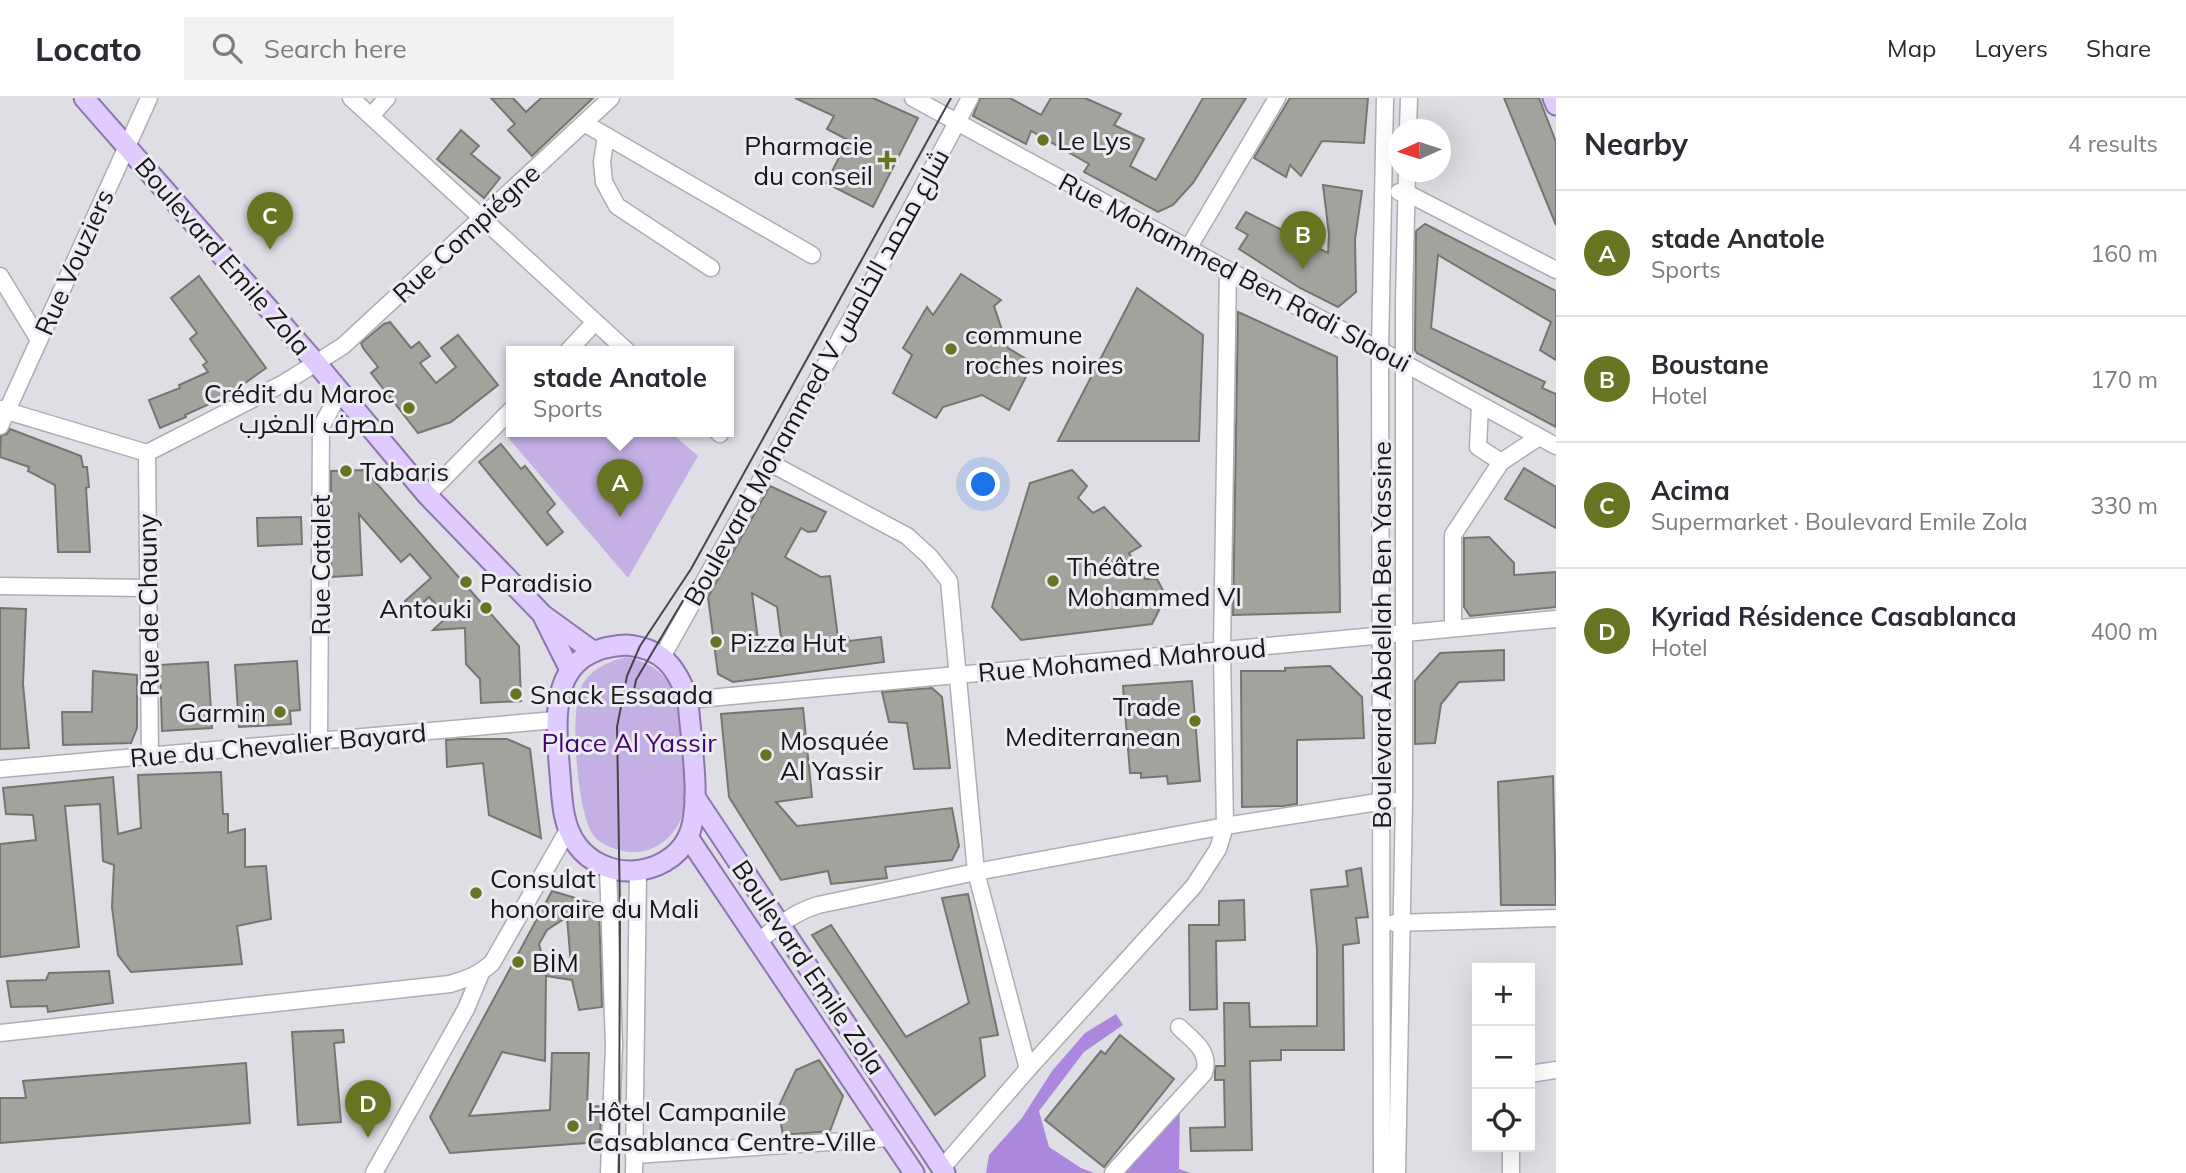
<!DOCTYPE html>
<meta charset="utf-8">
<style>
:root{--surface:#fff;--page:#f2f2f3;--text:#2b2b33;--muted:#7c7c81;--line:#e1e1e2;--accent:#677522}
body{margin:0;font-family:Mulish,Cairo,sans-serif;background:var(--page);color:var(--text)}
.controls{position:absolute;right:21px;bottom:21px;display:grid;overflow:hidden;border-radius:0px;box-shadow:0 7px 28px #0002}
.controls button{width:63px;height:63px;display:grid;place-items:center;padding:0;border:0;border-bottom:2px solid var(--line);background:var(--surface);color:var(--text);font:35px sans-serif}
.compass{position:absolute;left:1388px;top:21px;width:63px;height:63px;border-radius:50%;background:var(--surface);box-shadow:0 7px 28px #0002;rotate:267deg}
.you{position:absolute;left:984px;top:387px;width:24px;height:24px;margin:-18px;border:5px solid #fff;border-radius:50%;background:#1a73e8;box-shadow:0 0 0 10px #1a73e833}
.badge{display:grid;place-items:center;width:46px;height:46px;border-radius:50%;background:var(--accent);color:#fff;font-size:23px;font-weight:700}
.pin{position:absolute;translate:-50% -58px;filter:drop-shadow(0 2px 4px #0008)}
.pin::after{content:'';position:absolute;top:37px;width:24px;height:21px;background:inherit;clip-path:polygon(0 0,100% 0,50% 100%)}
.popup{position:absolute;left:506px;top:248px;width:228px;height:91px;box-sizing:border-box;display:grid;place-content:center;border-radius:0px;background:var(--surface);filter:drop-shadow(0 2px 5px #0005);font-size:23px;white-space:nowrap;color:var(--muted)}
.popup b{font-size:26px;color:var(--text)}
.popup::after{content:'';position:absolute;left:50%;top:100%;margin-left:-14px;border:14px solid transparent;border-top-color:var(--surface)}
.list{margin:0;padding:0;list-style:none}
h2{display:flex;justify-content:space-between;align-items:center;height:91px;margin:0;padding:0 28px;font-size:30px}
h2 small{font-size:23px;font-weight:400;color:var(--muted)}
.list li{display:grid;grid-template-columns:46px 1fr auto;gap:21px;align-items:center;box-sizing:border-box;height:126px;padding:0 28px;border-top:2px solid var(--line)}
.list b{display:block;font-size:26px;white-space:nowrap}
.list p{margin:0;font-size:23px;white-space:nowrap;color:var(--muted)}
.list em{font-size:23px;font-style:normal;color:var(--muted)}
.icon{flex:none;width:38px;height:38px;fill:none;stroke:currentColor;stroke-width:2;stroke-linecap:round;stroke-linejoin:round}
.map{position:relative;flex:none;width:1556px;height:1075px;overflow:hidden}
header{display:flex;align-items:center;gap:42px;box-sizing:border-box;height:98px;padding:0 35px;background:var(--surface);border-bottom:2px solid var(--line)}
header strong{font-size:33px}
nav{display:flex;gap:38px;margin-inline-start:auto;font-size:24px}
.search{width:490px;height:63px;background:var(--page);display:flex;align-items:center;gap:18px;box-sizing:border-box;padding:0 24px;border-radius:0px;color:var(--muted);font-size:26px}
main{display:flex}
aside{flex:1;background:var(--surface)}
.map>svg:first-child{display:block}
.green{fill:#c5b0e6}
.forest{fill:#ab87dd}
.building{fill:#a1a39c;stroke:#747670;stroke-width:2;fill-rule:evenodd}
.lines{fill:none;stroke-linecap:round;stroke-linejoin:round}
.minor-casing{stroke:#afadb3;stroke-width:19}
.major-casing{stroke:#8d75ae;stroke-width:23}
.minor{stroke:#fff;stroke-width:16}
.major{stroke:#e0cbff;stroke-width:19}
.tram{stroke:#474649;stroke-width:2}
.poi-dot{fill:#677522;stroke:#edebf2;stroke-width:2.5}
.labels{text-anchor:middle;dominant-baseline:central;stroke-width:6;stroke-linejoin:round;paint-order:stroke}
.poi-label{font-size:26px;fill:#181719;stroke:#edebf2;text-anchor:start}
.street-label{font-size:26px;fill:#181719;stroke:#edebf2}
.park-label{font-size:26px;fill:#430571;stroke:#edebf2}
</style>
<header>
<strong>Locato</strong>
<div class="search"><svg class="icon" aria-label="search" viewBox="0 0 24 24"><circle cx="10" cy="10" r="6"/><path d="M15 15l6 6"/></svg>Search here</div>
<nav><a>Map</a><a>Layers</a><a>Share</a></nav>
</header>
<main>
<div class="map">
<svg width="1556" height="1075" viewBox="0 0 1556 1075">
<rect width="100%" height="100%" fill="#e0dee5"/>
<g class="green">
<path d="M 511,330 L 512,333 L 669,333 L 698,358 L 628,480 L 505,336 Z"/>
<path d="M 625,559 C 641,562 655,568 666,581 C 682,602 692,697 681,721 C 672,741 654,755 632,754 C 620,754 601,747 594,738 C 577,717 570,617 580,592 C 588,572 606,565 625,559 Z"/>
</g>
<g class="forest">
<path d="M 1116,916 L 1123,927 L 1084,954 L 1039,1013 L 1049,1049 L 1081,1070 L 1094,1075 L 986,1075 L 989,1057 L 1022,1020 L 1052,973 L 1085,935 Z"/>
<path d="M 1180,1004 L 1179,1071 L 1191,1075 L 1125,1075 Z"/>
</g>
<g class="building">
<path d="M 491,0 L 513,0 L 526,14 L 541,0 L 593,0 L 532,58 L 508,32 L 515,26 Z"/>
<path d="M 795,0 L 873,0 L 918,20 L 873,109 L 826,85 L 848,42 L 827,31 L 834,18 Z"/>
<path d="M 980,0 L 1010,0 L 1041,17 L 1051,0 L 1085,0 L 1121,16 L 1114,27 L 1144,41 L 1130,68 L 1156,82 L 1203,0 L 1246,0 L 1193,85 L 1173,107 L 1158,114 L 1084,74 L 1089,66 L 1031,33 L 1026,46 L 973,18 Z"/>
<path d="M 1290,0 L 1368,0 L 1364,45 L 1322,43 L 1301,78 L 1290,67 L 1286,79 L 1254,60 Z"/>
<path d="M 1504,0 L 1539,0 L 1556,44 L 1556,127 Z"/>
<path d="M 461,32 L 479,48 L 471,56 L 500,80 L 484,100 L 437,61 Z"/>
<path d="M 1323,87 L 1362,93 L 1355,141 L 1356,194 L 1338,209 L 1300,190 L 1239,151 L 1248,137 L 1236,130 L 1246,114 L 1328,155 L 1329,137 Z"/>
<path d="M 1425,126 L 1556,193 L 1556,262 L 1540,252 L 1551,224 L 1438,157 L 1431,230 L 1545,284 L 1542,290 L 1556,296 L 1556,329 L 1417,255 L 1415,252 L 1416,133 Z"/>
<path d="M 961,176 L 1001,202 L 994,208 L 1008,250 L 1033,265 L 1009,312 L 982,297 L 943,309 L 936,320 L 893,295 L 912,257 L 903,250 L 927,209 L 933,217 Z"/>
<path d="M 199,178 L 266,270 L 227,298 L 185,317 L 186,319 L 160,330 L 149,302 L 180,290 L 179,287 L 208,274 L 203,267 L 207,264 L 190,241 L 197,235 L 171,200 Z"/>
<path d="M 1137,190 L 1203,237 L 1199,343 L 1058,343 Z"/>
<path d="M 1238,214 L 1337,259 L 1340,514 L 1233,517 Z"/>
<path d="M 390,224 L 411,250 L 419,244 L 430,258 L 420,265 L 436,285 L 456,269 L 441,250 L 458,237 L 498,287 L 451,324 L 418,335 L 371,275 L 378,269 L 363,250 L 361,245 L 384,226 Z"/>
<path d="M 10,331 L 81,358 L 83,369 L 87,369 L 89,389 L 86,390 L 90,454 L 58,454 L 55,387 L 28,373 L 29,369 L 0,359 L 1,338 L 7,336 Z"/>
<path d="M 501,346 L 521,371 L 525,368 L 555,406 L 547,414 L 563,434 L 547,447 L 479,364 Z"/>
<path d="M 1524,370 L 1556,389 L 1556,430 L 1505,401 Z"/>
<path d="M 365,372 L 519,548 L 521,603 L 481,605 L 480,581 L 466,566 L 465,530 L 433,532 L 447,519 L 429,499 L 414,513 L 405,503 L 431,480 L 410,456 L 401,464 L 359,416 L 362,477 L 331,479 L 331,373 Z"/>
<path d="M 1072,372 L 1087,388 L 1078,400 L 1093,415 L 1104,409 L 1141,448 L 1129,455 L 1145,481 L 1157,481 L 1166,498 L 1152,526 L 1021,542 L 992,509 L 1030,385 Z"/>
<path d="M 770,388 L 826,414 L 816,433 L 808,434 L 801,430 L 785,459 L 821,479 L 830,478 L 838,540 L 848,539 L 849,543 L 881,539 L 884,564 L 733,584 L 718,576 L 708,499 ZM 752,495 L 777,509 L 782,547 L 759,550 Z"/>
<path d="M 301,419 L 302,446 L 258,448 L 257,420 Z"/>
<path d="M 1489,439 L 1514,465 L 1514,477 L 1556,474 L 1556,509 L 1470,518 L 1464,509 L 1464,440 Z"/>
<path d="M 0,510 L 26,511 L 23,586 L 29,650 L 0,651 Z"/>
<path d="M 1504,552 L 1504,582 L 1459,584 L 1441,606 L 1435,645 L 1415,646 L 1415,583 L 1440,555 Z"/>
<path d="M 297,563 L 300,612 L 290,613 L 291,626 L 239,629 L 235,567 Z"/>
<path d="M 208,564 L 212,630 L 162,633 L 160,567 Z"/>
<path d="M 1330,568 L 1362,599 L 1364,640 L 1297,642 L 1297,706 L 1283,708 L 1242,709 L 1241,573 L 1285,573 L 1285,570 Z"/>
<path d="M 93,573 L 137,577 L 137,630 L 131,645 L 63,647 L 62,614 L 92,614 Z"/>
<path d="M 1192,583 L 1200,683 L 1168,686 L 1167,678 L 1141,680 L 1141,675 L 1130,675 L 1123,588 Z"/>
<path d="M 932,590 L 942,599 L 950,670 L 914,671 L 907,625 L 889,624 L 882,594 Z"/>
<path d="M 803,610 L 812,699 L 776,704 L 797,728 L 952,710 L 959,748 L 952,762 L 885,769 L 887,780 L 831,786 L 828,773 L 781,782 L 729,699 L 721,616 Z"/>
<path d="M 459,641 L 507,641 L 530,651 L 541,740 L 489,717 L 483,665 L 447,669 L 446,642 Z"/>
<path d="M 221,674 L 223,716 L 228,716 L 228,735 L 245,731 L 245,769 L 266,768 L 271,821 L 237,828 L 242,866 L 131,874 L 118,857 L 112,809 L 114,767 L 103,763 L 100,706 L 65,708 L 79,849 L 0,859 L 0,746 L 36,742 L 33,717 L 6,716 L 3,690 L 113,679 L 118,736 L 141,730 L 138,677 Z"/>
<path d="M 1553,678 L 1556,807 L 1501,807 L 1498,684 Z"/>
<path d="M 1361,770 L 1368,819 L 1356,820 L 1359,845 L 1343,847 L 1344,952 L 1281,952 L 1281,962 L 1250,963 L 1252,1052 L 1191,1053 L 1190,1030 L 1225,1029 L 1224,982 L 1215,982 L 1215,972 L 1216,968 L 1225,968 L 1224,905 L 1249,905 L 1250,929 L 1317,928 L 1317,850 L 1311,792 L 1348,788 L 1346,773 Z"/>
<path d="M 552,793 L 599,807 L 602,909 L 579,912 L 572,882 L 546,878 L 545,963 L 502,954 L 469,1018 L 550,1012 L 552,955 L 589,955 L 587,1009 L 601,1008 L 600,1044 L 450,1055 L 430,1019 ZM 567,819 L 571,868 L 546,873 L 539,846 L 547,832 Z"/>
<path d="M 968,796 L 998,937 L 980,940 L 985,978 L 935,1017 L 812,837 L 831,827 L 906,939 L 969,905 L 942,800 Z"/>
<path d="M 1244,802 L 1245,842 L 1216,843 L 1217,911 L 1190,912 L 1189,827 L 1219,827 L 1219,803 Z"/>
<path d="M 109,873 L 113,905 L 48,914 L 47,908 L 11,909 L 7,883 L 46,882 L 49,875 Z"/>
<path d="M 343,932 L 344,944 L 334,945 L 341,1024 L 298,1027 L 292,934 Z"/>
<path d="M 1120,937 L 1174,981 L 1104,1069 L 1045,1022 L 1101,953 L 1105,956 Z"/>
<path d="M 819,962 L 843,998 L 830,1033 L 783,1037 L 778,1010 L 796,972 Z"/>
<path d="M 246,965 L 250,1025 L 0,1045 L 0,1000 L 26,1000 L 23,983 Z"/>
</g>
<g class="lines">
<g class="minor-casing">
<g id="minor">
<path d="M 351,0 L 627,253"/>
<path d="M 913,0 L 1228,172 L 1380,252 L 1556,348"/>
<path d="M 371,18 L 387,0"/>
<path d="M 584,25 L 812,157"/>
<path d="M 1408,32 L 1409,0"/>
<path d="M 606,38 L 602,64 L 604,84 L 617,108 L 711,170"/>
<path d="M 1399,94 L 1407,95 L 1556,172"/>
<path d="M 1189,149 L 1277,0"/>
<path d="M 0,178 L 39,242"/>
<path d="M 568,253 L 595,224"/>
<path d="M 1480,307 L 1478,349 L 1501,364 L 1539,339"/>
<path d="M 0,311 L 147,355 L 284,285 L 343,248 L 611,0"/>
<path d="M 0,328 L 149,0"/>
<path d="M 717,333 L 720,336"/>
<path d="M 147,355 L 150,659"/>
<path d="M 770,365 L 907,438 L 930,459 L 949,483 L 976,774 L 1028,971"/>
<path d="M 427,397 L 512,311"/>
<path d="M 0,488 L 147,490"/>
<path d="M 1453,530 L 1453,437 L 1501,364"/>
<path d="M 662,559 L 874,180 L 970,0"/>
<path d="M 688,602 L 1556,521"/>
<path d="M 319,644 L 321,329 L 340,294"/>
<path d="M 0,671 L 555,622"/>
<path d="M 608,770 L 614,947 L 609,1075"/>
<path d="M 1394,825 L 1556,820"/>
<path d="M 759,843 C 777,828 795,814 818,807 L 976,774 L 1225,728 L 1391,702"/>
<path d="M 0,935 L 450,886 C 466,881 479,877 492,865 L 568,732"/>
<path d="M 1530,976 L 1556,972"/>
<path d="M 1511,1049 L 1511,1075"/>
<path d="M 634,1057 L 890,1040"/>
<path d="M 942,1070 L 1028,971 L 1194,788 L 1218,751 L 1225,728 L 1222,552 L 1228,172"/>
<path d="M 374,1075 L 466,911 L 481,875"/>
<path d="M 634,1075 L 638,773"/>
<path d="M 1113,1075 L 1204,975 C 1211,953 1193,943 1179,929"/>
<path d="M 1382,1075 L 1380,252 L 1385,0"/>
<path d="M 1397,1075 L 1404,700 L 1404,203 L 1407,74"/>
</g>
</g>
<g class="major-casing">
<g id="major">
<path d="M 84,0 L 317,266 L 427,397 L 543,517 L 594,554"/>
<path d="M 1553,0 L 1556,7"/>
<path d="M 544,520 L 570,572"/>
<path d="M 626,547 C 662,550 677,569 688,602 C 690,638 703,707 688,739 C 678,760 655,772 632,773 C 612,774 589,764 577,747 C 562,727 562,700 560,676 C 555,618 547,551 626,547 Z"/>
<path d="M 695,699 L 945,1075"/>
<path d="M 688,739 L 914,1075"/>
</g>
</g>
<use href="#minor" class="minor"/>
<use href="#major" class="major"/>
<g class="tram">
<path d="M 633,598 L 636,582 L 694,484"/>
<path d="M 619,1075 L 620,814 L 617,629 L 627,578 L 640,548 L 691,471 L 951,0"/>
</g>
</g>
<g class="poi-dot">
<circle cx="1043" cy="42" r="7"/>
<path d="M883.5 51.5h7v7h7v7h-7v7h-7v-7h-7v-7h7z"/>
<circle cx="951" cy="251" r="7"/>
<circle cx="409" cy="310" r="7"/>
<circle cx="346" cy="373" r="7"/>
<circle cx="1053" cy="483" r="7"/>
<circle cx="466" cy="484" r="7"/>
<circle cx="486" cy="510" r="7"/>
<circle cx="716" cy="544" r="7"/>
<circle cx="516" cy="596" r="7"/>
<circle cx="280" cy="614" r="7"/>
<circle cx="1195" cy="623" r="7"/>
<circle cx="766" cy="657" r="7"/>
<circle cx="476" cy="795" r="7"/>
<circle cx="518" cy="864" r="7"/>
<circle cx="573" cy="1028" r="7"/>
</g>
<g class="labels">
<g class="poi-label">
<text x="1057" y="42">Le Lys</text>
<text x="873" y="47" text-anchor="end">Pharmacie<tspan x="873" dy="30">du conseil</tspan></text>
<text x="965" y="236">commune<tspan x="965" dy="30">roches noires</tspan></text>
<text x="395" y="295" text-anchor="end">Crédit du Maroc<tspan x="395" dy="30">مصرف المغرب</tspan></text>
<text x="360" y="373">Tabaris</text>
<text x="1067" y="468">Théâtre<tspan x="1067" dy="30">Mohammed VI</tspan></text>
<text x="480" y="484">Paradisio</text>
<text x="472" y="510" text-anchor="end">Antouki</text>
<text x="730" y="544">Pizza Hut</text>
<text x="530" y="596">Snack Essaada</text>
<text x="1181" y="608" text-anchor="end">Trade<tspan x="1181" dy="30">Mediterranean</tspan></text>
<text x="266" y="614" text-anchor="end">Garmin</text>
<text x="780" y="642">Mosquée<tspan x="780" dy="30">Al Yassir</tspan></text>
<text x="490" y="780">Consulat<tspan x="490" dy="30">honoraire du Mali</tspan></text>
<text x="532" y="864">BİM</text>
<text x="587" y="1013">Hôtel Campanile<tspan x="587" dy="30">Casablanca Centre-Ville</tspan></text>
</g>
<g class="street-label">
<text transform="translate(466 135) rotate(-43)">Rue Compiégne</text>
<text transform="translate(223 158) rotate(49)">Boulevard Emile Zola</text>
<text transform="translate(74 164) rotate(-66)">Rue Vouziers</text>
<text transform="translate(1235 174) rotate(28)">Rue Mohammed Ben Radi Slaoui</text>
<text transform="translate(816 279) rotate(-61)">Boulevard Mohammed V شارع محمد الخامس</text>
<text transform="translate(320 467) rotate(-90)">Rue Catalet</text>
<text transform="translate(148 507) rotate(-91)">Rue de Chauny</text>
<text transform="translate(1381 537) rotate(-90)">Boulevard Abdellah Ben Yassine</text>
<text transform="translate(1122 562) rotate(-5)">Rue Mohamed Mahroud</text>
<text transform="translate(278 647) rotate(-5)">Rue du Chevalier Bayard</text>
<text transform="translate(809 869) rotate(56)">Boulevard Emile Zola</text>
</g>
<g class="park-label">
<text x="629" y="644">Place Al Yassir</text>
</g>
</g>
</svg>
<div class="controls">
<button>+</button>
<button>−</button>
<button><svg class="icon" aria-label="locate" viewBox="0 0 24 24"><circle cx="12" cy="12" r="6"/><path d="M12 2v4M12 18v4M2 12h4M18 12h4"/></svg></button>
</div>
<svg class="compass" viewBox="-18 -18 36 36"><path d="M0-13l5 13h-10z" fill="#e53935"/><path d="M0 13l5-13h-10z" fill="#7c7c81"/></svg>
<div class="you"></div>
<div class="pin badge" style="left:620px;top:419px">A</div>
<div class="popup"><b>stade Anatole</b>Sports</div>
<div class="pin badge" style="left:1303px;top:171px">B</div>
<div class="pin badge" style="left:270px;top:152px">C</div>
<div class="pin badge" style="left:368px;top:1040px">D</div>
</div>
<aside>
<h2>Nearby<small>4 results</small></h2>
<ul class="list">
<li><span class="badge">A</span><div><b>stade Anatole</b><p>Sports</p></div><em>160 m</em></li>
<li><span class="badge">B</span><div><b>Boustane</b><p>Hotel</p></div><em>170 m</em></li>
<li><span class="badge">C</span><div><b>Acima</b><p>Supermarket · Boulevard Emile Zola</p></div><em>330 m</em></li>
<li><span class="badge">D</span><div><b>Kyriad Résidence Casablanca</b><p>Hotel</p></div><em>400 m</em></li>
</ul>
</aside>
</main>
